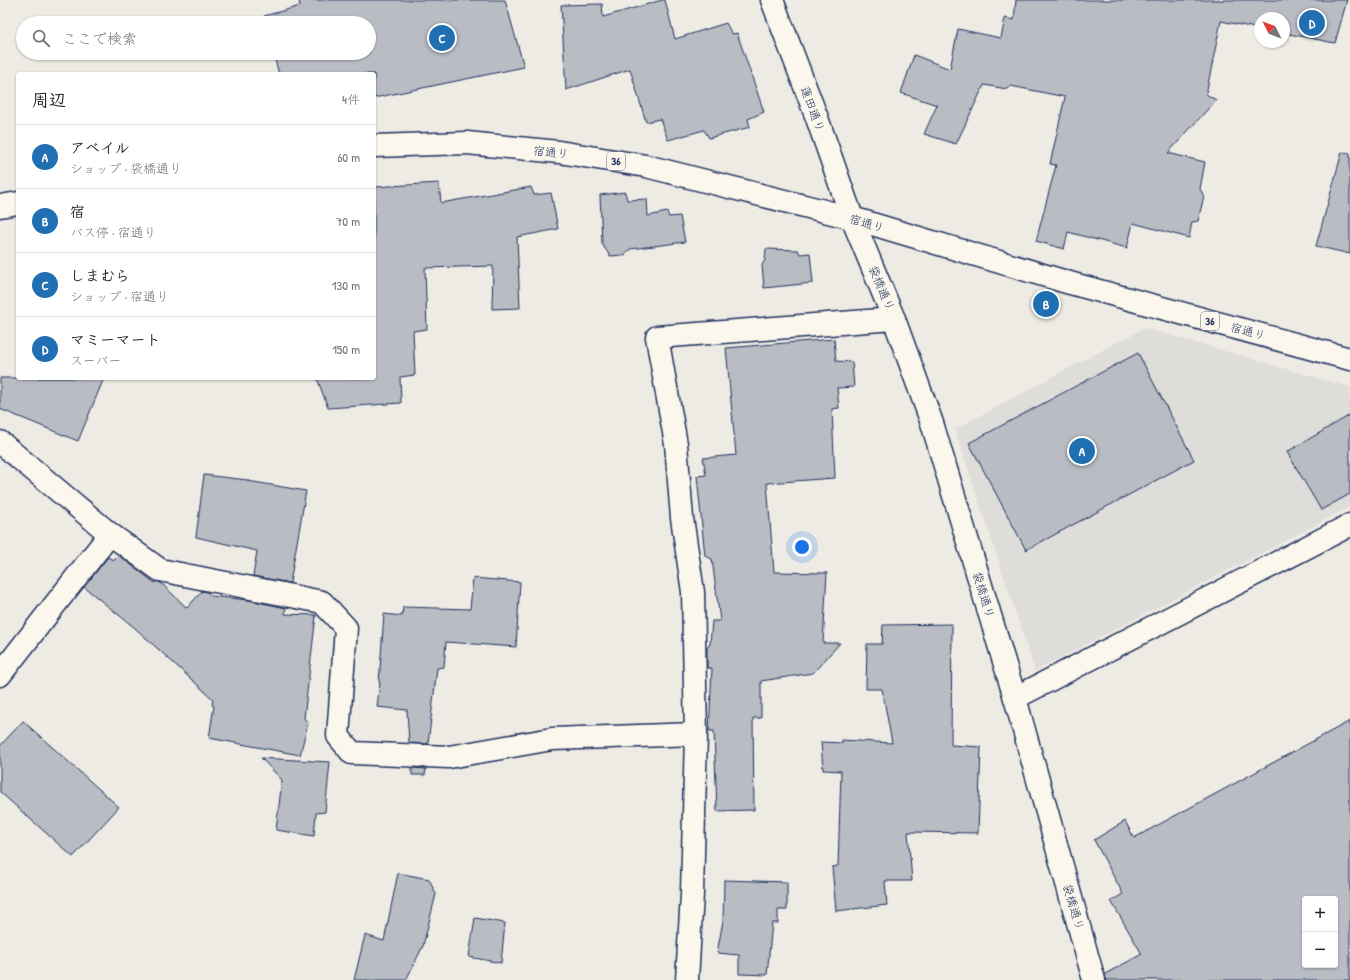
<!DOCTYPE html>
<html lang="ja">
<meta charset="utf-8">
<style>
:root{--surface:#fff;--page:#f6f6f6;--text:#202124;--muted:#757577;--line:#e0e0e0;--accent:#1f6fb2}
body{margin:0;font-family:"Patrick Hand","Klee One",sans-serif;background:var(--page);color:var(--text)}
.controls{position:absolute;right:12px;bottom:12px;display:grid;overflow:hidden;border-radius:4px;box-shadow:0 1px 3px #0004}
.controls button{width:36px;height:36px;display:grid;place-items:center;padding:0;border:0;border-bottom:1px solid var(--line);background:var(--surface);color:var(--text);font:20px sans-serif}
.compass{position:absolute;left:1254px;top:12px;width:36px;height:36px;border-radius:50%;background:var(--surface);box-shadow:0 1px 3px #0004;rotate:312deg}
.you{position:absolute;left:802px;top:547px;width:14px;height:14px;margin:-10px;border:3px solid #fff;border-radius:50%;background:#1a73e8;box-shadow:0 0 0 6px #1a73e833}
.badge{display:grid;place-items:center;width:26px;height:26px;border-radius:50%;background:var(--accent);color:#fff;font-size:13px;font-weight:700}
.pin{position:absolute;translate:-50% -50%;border:2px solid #fff;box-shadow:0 1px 4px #0006}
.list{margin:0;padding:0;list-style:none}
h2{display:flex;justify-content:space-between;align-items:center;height:52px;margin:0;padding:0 16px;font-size:17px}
h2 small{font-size:13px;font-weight:400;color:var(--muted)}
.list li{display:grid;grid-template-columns:26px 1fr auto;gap:12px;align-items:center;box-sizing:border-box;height:64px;padding:0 16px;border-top:1px solid var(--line)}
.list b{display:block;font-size:15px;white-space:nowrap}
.list p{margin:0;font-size:13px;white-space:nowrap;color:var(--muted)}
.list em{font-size:13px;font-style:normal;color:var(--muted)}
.icon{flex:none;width:22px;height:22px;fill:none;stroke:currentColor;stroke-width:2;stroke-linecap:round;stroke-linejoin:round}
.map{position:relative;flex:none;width:1350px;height:980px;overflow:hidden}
.search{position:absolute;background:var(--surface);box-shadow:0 1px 3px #0004;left:16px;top:16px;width:360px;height:44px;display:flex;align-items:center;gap:10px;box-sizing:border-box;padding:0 14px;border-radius:22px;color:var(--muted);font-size:15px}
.panel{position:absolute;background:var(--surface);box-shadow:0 1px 3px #0004;left:16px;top:72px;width:360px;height:308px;border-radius:4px}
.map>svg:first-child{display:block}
.built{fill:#deddda}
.building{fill:#b9bcc3;stroke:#1b2f5e;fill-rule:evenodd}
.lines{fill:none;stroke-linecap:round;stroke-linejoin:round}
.minor-casing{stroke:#1b2f5e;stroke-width:25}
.major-casing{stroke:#1b2f5e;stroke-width:25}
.minor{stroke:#fbf7ec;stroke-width:22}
.major{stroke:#fbf7ec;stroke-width:22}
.labels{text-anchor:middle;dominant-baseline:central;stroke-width:3;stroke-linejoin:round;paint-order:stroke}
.shield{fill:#fbf7ec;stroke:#5e6b89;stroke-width:1}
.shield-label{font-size:11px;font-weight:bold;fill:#1b2f5e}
.street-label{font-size:12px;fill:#1b2f5e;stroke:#fbf7ec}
</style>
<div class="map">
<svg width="1350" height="980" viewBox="0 0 1350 980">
<rect width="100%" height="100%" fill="#eeebe4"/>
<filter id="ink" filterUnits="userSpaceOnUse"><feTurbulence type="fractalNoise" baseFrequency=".025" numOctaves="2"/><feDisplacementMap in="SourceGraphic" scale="8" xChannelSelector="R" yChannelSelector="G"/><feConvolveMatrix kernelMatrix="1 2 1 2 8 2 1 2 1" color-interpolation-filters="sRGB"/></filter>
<g filter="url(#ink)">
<path class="built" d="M 1144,328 L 1350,387 L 1350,507 L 1035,671 L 955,429 Z"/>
<g class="building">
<path d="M 299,0 L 505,0 L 524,67 L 374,98 L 374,74 L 279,74 L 273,53 L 369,53 L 369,23 L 265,23 L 264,16 L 300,6 Z"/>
<path d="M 662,0 L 665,0 L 675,39 L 726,23 L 732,34 L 737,33 L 764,112 L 748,119 L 750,127 L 709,138 L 704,130 L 668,140 L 660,119 L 646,122 L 630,69 L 566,90 L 561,5 L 602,4 L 603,17 Z"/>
<path d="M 1016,0 L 1347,0 L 1335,43 L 1284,33 L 1284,18 L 1260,18 L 1260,29 L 1221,21 L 1206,94 L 1216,100 L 1168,153 L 1205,162 L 1200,189 L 1204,196 L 1198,221 L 1192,222 L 1189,238 L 1133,223 L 1127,248 L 1068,232 L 1064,249 L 1036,241 L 1056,165 L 1050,164 L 1065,97 L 1011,86 L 1007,89 L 984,85 L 956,144 L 924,134 L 937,105 L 901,93 L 914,55 L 950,69 L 958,29 L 1001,38 L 1005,18 L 1014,20 Z"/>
<path d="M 1342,152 L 1350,153 L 1350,254 L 1316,246 Z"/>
<path d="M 439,183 L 441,203 L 531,187 L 534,195 L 551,193 L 558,229 L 517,237 L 520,308 L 492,309 L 493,266 L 425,268 L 427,329 L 413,331 L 415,375 L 400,377 L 401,403 L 328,408 L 317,378 L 374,378 L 374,187 Z"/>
<path d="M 625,192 L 627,200 L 647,199 L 648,216 L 667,212 L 669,217 L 680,216 L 685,242 L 630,249 L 625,255 L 610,256 L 602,244 L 600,195 Z"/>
<path d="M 766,249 L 798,250 L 800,254 L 810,253 L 813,283 L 764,288 L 762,265 L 765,260 Z"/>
<path d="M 834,339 L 836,361 L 852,362 L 854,387 L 837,388 L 839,408 L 832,409 L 835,478 L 767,483 L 774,572 L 827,573 L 823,643 L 840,643 L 813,673 L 761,681 L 761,718 L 753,718 L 754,810 L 717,811 L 714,731 L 709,731 L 712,668 L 707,668 L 707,648 L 710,644 L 712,621 L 720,621 L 712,559 L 705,556 L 697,476 L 706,475 L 703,458 L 736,455 L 726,348 Z"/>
<path d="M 1138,353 L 1194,460 L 1026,550 L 969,443 Z"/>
<path d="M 0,378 L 104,378 L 78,441 L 0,409 Z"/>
<path d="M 1350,415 L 1350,494 L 1321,510 L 1287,452 Z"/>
<path d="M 204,475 L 248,480 L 248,481 L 306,491 L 290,583 L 253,576 L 257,551 L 196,537 Z"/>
<path d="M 118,555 L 155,583 L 156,581 L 161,583 L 187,608 L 202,591 L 207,592 L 211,596 L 248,600 L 286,608 L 285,614 L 316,615 L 304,718 L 308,723 L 300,755 L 209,738 L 214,706 L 212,705 L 213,699 L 135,628 L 84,587 L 108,557 L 113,560 Z"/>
<path d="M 473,578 L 520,582 L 516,647 L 446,642 L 444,667 L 437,668 L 428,744 L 409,743 L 407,710 L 377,707 L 380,683 L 379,683 L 384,614 L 402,616 L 403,607 L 470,609 Z"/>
<path d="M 952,624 L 951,745 L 981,747 L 978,833 L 908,832 L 912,881 L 885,881 L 887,905 L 836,911 L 832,867 L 838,866 L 841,771 L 823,770 L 821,742 L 842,743 L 842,740 L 892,743 L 882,689 L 866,689 L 867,644 L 882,644 L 883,625 Z"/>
<path d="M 23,721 L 119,807 L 73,857 L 0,792 L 0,746 Z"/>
<path d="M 1350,721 L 1350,980 L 1106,980 L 1105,974 L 1142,954 L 1111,901 L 1123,894 L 1094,840 L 1125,821 L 1134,838 ZM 1305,899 L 1335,899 L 1335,965 L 1305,965 Z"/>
<path d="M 261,758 L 330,762 L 325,812 L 316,813 L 314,836 L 276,830 L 282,780 Z"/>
<path d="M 412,768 L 426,769 L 425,775 L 412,775 Z"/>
<path d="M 398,873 L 429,879 L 436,894 L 423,946 L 406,980 L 354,980 L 365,935 L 384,941 Z"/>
<path d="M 724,880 L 787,882 L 787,910 L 778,910 L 778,923 L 772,923 L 767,975 L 739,974 L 739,955 L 717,953 L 723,921 Z"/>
<path d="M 475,918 L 505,923 L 501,963 L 469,957 Z"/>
</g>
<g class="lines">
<g class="minor-casing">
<g id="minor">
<path d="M 852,218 L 894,319 L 932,423 L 1015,698 L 1094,980"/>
<path d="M 0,442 L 110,534 L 160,570 L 322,602 L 346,628 L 338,736 L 352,753 L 449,757 L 552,739 L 696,734"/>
<path d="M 0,675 L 110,534"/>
<path d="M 1015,698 L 1350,525"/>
<path d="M 687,980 L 692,894 L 696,734 L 693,592 L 682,518 L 676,444 L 657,337 L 894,319"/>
</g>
</g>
<g class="major-casing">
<g id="major">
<path d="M 772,0 L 817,118 L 852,218"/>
<path d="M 374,146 L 467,143 L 559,152 L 646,166 L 852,218 L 1070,283 L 1350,359"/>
<path d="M 0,206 L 18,203"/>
</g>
</g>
<use href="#minor" class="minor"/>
<use href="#major" class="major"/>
</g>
</g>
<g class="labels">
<g class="shield">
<rect x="607" y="152" width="18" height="18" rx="3"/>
<rect x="1201" y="312" width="18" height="18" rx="3"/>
</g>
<g class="shield-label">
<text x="616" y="161">36</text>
<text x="1210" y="321">36</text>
</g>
<g class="street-label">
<text transform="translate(813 109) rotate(70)">蓮田通り</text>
<text transform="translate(551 152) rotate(6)">宿通り</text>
<text transform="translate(867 223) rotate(16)">宿通り</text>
<text transform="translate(882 288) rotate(67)">袋橋通り</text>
<text transform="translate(1248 331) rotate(15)">宿通り</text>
<text transform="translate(984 595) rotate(73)">袋橋通り</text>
<text transform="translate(1074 907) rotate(74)">袋橋通り</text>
</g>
</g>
</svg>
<div class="controls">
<button>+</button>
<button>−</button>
</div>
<svg class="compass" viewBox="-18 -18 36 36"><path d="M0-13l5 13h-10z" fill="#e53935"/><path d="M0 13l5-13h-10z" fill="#757577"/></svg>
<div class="you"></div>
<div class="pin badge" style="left:1082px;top:451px">A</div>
<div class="pin badge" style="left:1046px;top:304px">B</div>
<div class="pin badge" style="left:442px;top:38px">C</div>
<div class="pin badge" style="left:1312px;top:23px">D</div>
<div class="search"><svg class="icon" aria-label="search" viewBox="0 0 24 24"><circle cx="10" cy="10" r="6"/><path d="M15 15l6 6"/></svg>ここで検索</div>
<section class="panel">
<h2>周辺<small>4件</small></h2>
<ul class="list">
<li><span class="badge">A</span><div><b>アベイル</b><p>ショップ · 袋橋通り</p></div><em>60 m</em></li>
<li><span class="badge">B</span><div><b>宿</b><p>バス停 · 宿通り</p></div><em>70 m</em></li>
<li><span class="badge">C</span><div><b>しまむら</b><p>ショップ · 宿通り</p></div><em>130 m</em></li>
<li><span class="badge">D</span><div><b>マミーマート</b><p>スーパー</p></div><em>150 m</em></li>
</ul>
</section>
</div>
